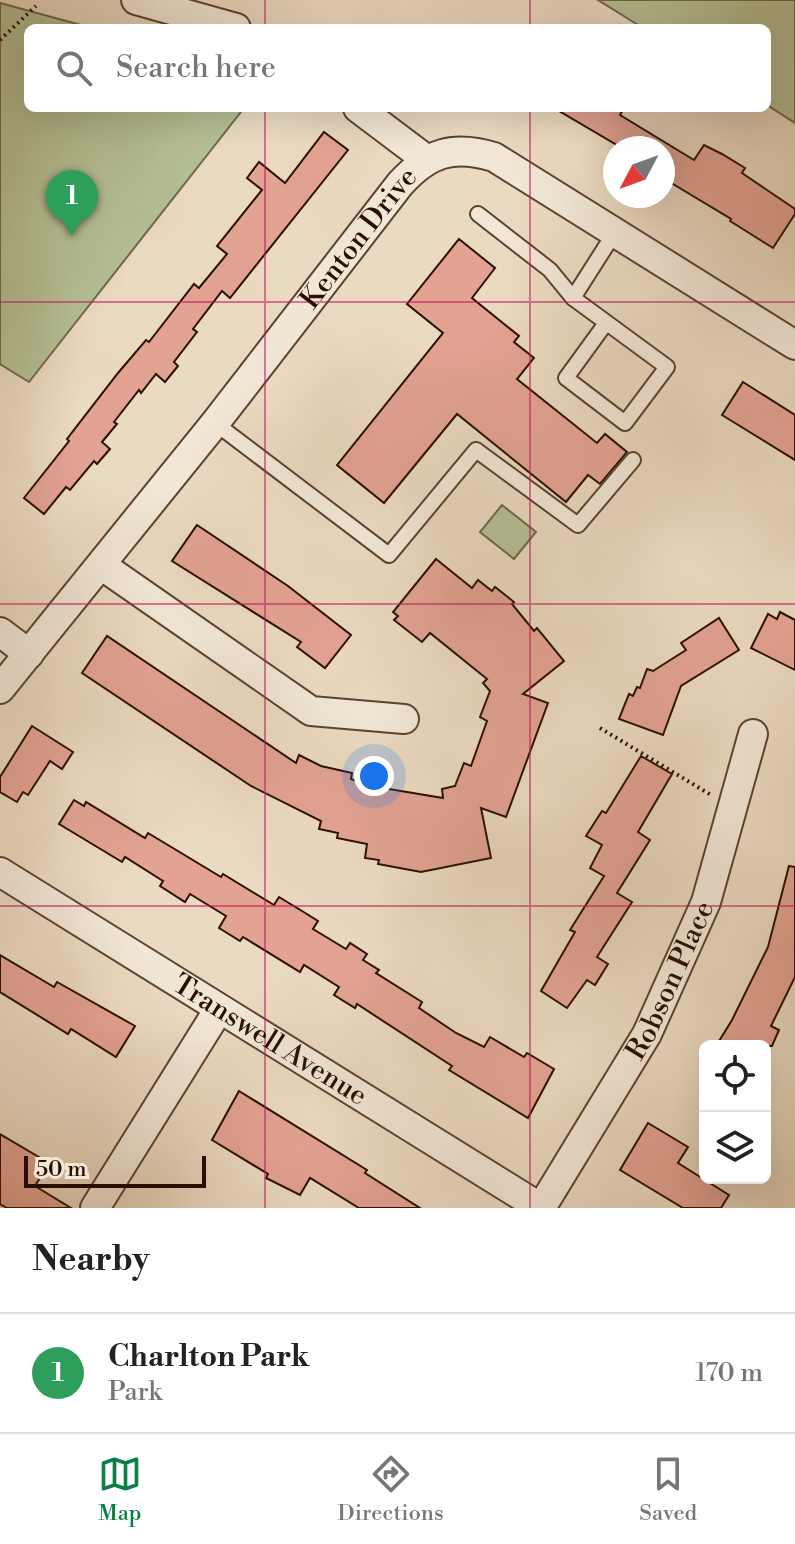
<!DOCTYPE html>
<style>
:root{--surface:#fff;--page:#f2f2f2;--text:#222;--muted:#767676;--line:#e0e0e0;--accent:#0b8043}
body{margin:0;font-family:"Libre Bodoni",serif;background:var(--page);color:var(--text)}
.controls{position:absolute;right:24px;bottom:24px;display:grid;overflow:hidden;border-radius:12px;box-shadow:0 8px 32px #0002}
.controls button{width:72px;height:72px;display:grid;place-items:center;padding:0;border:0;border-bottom:2px solid var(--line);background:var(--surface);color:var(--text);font:40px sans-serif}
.compass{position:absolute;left:603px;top:136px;width:72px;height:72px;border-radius:50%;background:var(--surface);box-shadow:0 8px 32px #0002;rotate:229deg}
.scale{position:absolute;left:24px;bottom:20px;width:182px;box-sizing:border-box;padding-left:8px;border:4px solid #2a0f00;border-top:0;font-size:22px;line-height:28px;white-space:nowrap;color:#2a0f00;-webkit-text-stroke:6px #f2e7d7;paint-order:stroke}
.you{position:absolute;left:374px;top:776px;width:28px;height:28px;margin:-20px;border:6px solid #fff;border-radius:50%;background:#1a73e8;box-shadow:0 0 0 12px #1a73e833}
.badge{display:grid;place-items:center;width:52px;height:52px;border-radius:50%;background:var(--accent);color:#fff;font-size:26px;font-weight:700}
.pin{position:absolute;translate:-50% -66px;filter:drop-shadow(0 2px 4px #0008)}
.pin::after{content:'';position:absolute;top:42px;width:28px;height:24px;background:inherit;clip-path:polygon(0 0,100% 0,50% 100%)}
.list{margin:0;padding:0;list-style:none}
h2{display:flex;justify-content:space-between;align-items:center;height:104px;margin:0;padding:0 32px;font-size:34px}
h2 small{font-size:26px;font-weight:400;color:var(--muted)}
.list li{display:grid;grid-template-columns:52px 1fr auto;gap:24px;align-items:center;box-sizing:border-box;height:120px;padding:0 32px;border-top:2px solid var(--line)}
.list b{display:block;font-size:30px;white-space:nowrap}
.list p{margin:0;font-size:26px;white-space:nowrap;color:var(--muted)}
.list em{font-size:26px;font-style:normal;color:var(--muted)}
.icon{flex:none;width:44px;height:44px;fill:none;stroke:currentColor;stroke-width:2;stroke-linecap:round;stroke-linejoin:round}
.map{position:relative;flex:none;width:795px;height:1208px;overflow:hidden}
.search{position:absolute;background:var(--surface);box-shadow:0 8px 32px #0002;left:24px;right:24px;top:24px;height:88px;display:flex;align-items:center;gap:20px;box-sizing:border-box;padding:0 28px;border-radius:12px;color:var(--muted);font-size:30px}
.sheet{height:224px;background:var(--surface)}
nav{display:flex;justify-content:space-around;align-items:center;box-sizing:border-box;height:112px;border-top:2px solid var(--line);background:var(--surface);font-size:22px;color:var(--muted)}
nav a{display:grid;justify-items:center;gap:4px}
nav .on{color:var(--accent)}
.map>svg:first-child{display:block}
.green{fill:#b5c095;stroke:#70684a;stroke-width:2}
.building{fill:#e3a393;stroke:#2a0f00;stroke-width:2}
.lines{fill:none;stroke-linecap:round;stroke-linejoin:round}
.lane-casing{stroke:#5a4230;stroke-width:18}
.street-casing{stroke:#5a4230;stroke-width:32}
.path{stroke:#2a0f00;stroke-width:4;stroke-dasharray:2 4;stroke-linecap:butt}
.lane{stroke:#f2e7d7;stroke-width:14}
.street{stroke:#f2e7d7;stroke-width:28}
.grid{fill:none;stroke:#c2185b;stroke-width:2;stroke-opacity:0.55}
.labels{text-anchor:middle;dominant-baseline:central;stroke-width:7;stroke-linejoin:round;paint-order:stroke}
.street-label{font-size:28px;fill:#2a0f00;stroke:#f2e7d7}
</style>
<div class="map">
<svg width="795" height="1208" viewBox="0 0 795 1208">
<rect width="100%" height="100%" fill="#ebdac2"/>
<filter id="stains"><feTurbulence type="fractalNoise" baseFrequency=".0025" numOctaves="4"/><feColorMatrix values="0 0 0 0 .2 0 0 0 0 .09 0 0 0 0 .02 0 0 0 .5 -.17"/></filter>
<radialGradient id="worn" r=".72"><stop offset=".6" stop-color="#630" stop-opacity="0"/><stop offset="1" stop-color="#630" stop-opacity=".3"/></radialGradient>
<g class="green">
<path d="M 598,0 L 795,0 L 795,123 L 767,105 L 767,28 L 643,28 Z"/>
<path d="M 0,3 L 92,28 L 28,28 L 28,108 L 244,108 L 29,382 L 0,364 Z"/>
<path d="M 502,505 L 536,532 L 514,559 L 480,532 Z"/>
</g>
<g class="building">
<path d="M 554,108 L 624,108 L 620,115 L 694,160 L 704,145 L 722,154 L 745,168 L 742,173 L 795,209 L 795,214 L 773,248 L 730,221 L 731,219 L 663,178 L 663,148 L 622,148 Z"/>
<path d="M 324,132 L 348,150 L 230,298 L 222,291 L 193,329 L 197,332 L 174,362 L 178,366 L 165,382 L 156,374 L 141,393 L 139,390 L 114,422 L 117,424 L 102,442 L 110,449 L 97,464 L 94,461 L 70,490 L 66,487 L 44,514 L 24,498 L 69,441 L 67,439 L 118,373 L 146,340 L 149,342 L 194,284 L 199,288 L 227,254 L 217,246 L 262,190 L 247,178 L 259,162 L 285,183 Z"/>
<path d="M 459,239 L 495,268 L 472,298 L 519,336 L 514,342 L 534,358 L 517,379 L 597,443 L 605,434 L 627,452 L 600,484 L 588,475 L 566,502 L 457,414 L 384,503 L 337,465 L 443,333 L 407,304 Z"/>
<path d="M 743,382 L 795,415 L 795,460 L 722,415 Z"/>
<path d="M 197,525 L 288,586 L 351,635 L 325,668 L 297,647 L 301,642 L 172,561 Z"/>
<path d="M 436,559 L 472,588 L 478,580 L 492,591 L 495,587 L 514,602 L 512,604 L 534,631 L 537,628 L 564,661 L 523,694 L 548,703 L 506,817 L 481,808 L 491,858 L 421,872 L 378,864 L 379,860 L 365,858 L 367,844 L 337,838 L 338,833 L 319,829 L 321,821 L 251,786 L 82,673 L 107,636 L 296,763 L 299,755 L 321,766 L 352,773 L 351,779 L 371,786 L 443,798 L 442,789 L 455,786 L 464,763 L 471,766 L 487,721 L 480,717 L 490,691 L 483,683 L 487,679 L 430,633 L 422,642 L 394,620 L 398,616 L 393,612 Z"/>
<path d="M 780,612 L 795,620 L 795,670 L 751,648 L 768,614 L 777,619 Z"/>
<path d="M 719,618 L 739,650 L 681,686 L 663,735 L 619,719 L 629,694 L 633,696 L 637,687 L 640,688 L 647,669 L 653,671 L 686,650 L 681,643 Z"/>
<path d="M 32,726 L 73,752 L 62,769 L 50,761 L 28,795 L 23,792 L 17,802 L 0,792 L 0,777 Z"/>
<path d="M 641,756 L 672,774 L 638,832 L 650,840 L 617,893 L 632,902 L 597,957 L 608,964 L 595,985 L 587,980 L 567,1008 L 541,991 L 575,932 L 570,930 L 604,876 L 590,868 L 602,845 L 586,836 L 602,811 L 606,813 Z"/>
<path d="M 74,800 L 84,806 L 86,802 L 145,838 L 148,833 L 221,877 L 223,874 L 274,905 L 279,897 L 302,911 L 318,921 L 313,929 L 346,949 L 350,943 L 367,954 L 363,960 L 379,970 L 376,973 L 422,1002 L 419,1008 L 456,1033 L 484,1047 L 490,1037 L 524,1057 L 527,1053 L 554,1069 L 528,1118 L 449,1070 L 452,1066 L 357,1004 L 355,1008 L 334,995 L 339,987 L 304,965 L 300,972 L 243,937 L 240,941 L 219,928 L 226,916 L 190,894 L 185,902 L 160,886 L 163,881 L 125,857 L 122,862 L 59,824 Z"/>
<path d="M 789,866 L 795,867 L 795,977 L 771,1026 L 779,1030 L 772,1046 L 716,1046 L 732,1020 L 768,947 Z"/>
<path d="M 0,955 L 54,987 L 57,982 L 135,1026 L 116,1057 L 71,1029 L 68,1034 L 0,992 Z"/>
<path d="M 239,1091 L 367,1170 L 365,1173 L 420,1208 L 359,1208 L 310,1178 L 300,1195 L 266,1178 L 268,1174 L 212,1140 Z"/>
<path d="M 648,1123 L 688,1147 L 678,1163 L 729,1195 L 721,1208 L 683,1208 L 620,1170 Z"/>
<path d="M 0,1134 L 49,1163 L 35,1186 L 71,1208 L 7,1208 L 0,1204 Z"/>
</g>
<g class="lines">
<g class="lane-casing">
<g id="lane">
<path d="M 478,214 L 550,270 L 573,298"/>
<path d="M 606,323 L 566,378 L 625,423 L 667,367 L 573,298 L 615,232"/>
<path d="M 215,423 L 389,555 L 476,450 L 578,525 L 633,460"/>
</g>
</g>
<g class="street-casing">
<g id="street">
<path d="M 136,0 L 236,28"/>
<path d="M 358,108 L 427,160"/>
<path d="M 101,565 L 311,711 L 404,719"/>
<path d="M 0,632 L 29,654"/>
<path id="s1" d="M 0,689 L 215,423 L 400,184 C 429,152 453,145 494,157 L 795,345"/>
<path id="s2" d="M 0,872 L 541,1208"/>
<path d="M 95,1208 L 219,1009"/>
<path id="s3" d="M 541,1208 L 647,1034 L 706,902 L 753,734"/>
</g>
</g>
<g class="path">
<path d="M 0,40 L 36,6"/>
<path d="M 600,728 L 711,795"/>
</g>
<use href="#lane" class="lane"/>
<use href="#street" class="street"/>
</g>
<path class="grid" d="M 265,0 L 265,28M 530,0 L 530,28M 265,108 L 265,1208M 530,108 L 530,1208M 0,302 L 795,302M 0,604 L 795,604M 0,906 L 795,906"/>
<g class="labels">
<g class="street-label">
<text stroke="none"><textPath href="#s1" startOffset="576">Kenton Drive</textPath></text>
<text stroke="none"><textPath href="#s3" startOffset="262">Robson Place</textPath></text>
<text stroke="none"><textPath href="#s2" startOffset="318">Transwell Avenue</textPath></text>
</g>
</g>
<rect width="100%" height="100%" filter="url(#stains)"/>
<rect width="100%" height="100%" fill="url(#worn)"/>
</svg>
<div class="controls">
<button><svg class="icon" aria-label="locate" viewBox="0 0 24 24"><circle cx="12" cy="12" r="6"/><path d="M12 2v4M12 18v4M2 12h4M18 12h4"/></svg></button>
<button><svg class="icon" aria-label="layers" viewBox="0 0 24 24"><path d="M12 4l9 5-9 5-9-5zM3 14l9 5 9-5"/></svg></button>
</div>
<svg class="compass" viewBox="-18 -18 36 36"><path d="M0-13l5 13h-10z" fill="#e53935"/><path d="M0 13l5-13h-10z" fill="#767676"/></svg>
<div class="scale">50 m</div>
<div class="you"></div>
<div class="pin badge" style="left:72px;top:236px;background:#2e9e5b">1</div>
<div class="search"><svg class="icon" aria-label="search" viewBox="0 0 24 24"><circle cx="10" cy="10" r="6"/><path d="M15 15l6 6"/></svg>Search here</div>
</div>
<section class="sheet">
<h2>Nearby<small></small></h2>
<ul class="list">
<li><span class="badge" style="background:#2e9e5b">1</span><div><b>Charlton Park</b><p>Park</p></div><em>170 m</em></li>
</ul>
</section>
<nav>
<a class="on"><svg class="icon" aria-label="map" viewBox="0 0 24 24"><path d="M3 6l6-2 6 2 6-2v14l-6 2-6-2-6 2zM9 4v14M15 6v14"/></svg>Map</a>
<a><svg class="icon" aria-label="directions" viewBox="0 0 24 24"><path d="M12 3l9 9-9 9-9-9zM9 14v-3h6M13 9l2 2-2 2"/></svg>Directions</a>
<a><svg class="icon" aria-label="saved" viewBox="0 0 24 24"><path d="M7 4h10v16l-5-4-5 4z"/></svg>Saved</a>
</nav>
